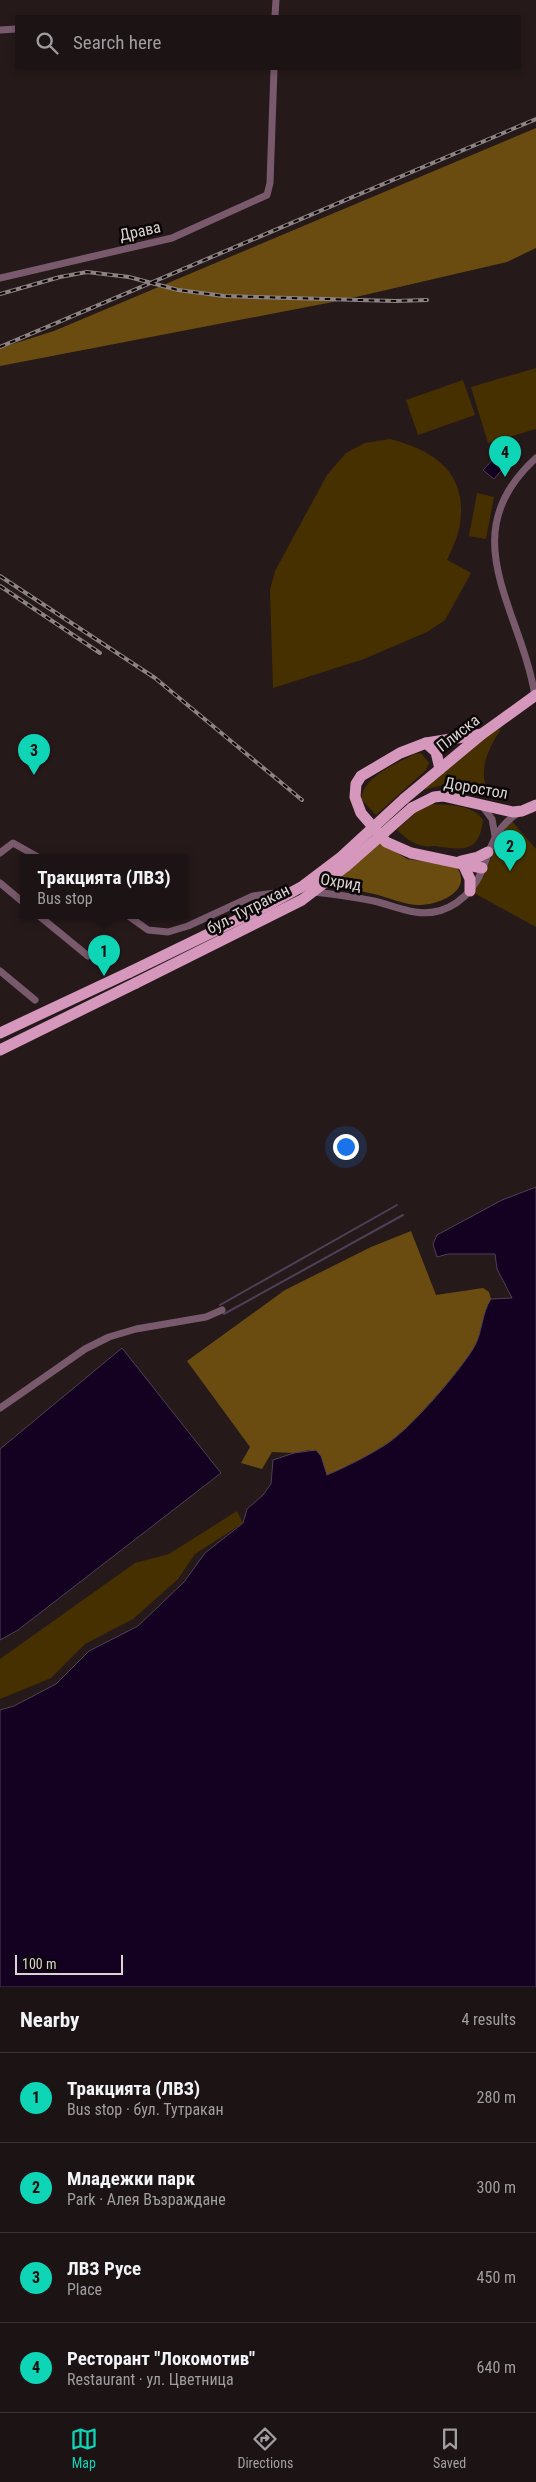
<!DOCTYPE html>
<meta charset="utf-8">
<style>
:root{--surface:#1c1314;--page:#251c1d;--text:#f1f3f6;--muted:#a09ea0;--line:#3a3234;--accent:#0dd5b5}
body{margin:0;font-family:"Roboto Condensed",sans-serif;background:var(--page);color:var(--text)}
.scale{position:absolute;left:15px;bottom:12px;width:108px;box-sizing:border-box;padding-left:5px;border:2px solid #dbd2d2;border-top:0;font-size:14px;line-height:18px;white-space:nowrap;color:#dbd2d2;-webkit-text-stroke:4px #0b0606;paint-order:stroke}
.you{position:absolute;left:345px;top:1146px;width:18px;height:18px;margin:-12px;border:4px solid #fff;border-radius:50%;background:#1a73e8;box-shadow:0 0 0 8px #1a73e833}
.badge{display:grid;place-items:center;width:32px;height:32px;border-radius:50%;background:var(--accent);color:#111;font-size:16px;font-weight:700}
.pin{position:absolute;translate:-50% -41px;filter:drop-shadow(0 1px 2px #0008)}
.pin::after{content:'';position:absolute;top:26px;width:18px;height:15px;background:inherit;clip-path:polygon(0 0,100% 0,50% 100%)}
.popup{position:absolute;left:20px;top:854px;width:168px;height:65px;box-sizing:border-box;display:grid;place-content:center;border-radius:0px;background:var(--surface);filter:drop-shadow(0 1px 4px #0005);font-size:16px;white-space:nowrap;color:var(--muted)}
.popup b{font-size:19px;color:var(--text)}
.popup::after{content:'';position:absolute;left:50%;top:100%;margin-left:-10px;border:10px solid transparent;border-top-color:var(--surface)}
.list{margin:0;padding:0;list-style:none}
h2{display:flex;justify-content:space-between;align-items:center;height:65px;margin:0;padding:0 20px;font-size:21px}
h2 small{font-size:16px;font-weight:400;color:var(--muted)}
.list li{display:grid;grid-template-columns:32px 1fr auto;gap:15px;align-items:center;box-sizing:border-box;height:90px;padding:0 20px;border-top:1px solid var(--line)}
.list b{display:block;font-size:19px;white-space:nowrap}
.list p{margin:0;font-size:16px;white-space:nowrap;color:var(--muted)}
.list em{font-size:16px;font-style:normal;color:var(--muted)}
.icon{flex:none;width:28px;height:28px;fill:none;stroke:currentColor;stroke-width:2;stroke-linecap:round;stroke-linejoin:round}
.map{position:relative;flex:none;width:536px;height:1987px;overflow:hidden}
.search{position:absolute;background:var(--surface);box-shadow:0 2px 8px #0003;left:15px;right:15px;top:15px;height:55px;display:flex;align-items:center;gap:12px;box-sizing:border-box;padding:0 18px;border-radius:0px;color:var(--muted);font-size:19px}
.sheet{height:425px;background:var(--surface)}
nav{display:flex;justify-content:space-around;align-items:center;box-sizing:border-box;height:70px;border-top:1px solid var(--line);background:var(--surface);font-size:14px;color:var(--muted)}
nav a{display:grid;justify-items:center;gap:2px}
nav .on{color:var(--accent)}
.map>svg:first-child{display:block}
.green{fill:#473000}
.forest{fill:#6a4c11}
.water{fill:#140021;stroke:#503f56}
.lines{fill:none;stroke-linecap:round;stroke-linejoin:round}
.stream{stroke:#503f56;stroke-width:2}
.minor{stroke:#785a6c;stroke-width:7}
.primary{stroke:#d597bc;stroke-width:11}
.rail-casing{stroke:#8e8384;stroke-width:4}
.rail{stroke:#0b0606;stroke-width:2;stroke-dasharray:5.5;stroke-linecap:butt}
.primary-bridge{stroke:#d597bc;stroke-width:11}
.labels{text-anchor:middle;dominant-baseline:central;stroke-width:5;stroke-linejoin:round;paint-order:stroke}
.street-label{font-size:16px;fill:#dbd2d2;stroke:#0b0606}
</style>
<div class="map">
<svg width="536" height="1987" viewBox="0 0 536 1987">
<rect width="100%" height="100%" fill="#26191a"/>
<g class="green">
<path d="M 536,368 L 536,429 L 488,443 L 471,387 Z"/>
<path d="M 463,380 L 475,415 L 418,435 L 406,400 Z"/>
<path d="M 390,439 C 434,450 468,473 460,524 C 458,537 452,549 447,560 L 471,573 L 445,620 L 427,632 L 364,659 L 273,688 L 270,590 L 275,571 L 327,475 L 346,453 L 365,443 Z"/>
<path d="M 477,493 L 494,497 L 486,539 L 469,536 Z"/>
<path d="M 501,729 C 488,749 476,773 490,795 L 489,797 L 443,785 L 423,790 L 495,730 Z"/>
<path d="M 421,753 L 429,763 L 426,770 L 376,815 L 361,799 C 365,775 395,765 414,754 Z"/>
<path d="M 431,804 C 448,805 473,804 483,820 C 479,854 462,850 435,846 C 432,846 427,847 424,846 C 413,845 405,837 397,830 L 416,812 Z"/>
<path d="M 510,819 L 536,849 L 536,927 L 474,893 Z"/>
<path d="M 237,1511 L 243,1523 L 195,1554 L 178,1579 L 133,1619 L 85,1644 L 51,1678 L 0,1699 L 0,1659 L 135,1563 L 169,1554 Z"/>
</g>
<g class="forest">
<path d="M 536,128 L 536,248 L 507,262 L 343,300 L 0,366 L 0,348 L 54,331 Z"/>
<path d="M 380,842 L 407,859 L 456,866 C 474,890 440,905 419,905 C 405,905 387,897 374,894 C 357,890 340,887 324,885 Z"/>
<path d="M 411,1231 L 436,1295 L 483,1288 L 489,1292 L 491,1299 C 481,1314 483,1333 473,1349 C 458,1373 411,1427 388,1443 C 369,1455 348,1466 327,1475 L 321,1456 L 309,1450 L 294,1453 L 272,1452 L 262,1469 L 241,1463 L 250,1447 L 187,1361 L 285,1290 L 371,1247 Z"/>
</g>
<g class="water">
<path d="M 501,451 L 511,459 L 494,479 L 483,470 Z"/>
<path d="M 536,1187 L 536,1987 L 0,1987 L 0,1710 L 14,1706 L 56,1684 L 89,1651 L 138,1626 L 184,1582 L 205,1553 L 243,1523 L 247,1509 L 263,1495 L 271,1484 L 273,1460 L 294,1453 L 316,1450 L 321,1456 L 327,1475 C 348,1466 370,1455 388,1443 C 412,1427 458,1373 473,1349 C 483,1333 481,1314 491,1299 L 512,1298 L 497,1269 L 495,1254 L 448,1254 L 437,1257 L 433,1244 L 437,1235 L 502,1200 Z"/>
<path d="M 122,1348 L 221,1473 L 18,1630 L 0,1640 L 0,1449 Z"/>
</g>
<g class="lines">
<g class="stream">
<path d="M 220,1305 L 397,1205"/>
<path d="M 224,1314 L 403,1215"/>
</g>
<g class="minor">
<path d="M 275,16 L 276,0"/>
<path d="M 0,30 L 16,29"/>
<path d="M 0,278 L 172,238 L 267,195 L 270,183 L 274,69"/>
<path d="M 535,696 C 521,608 451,535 536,458"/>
<path d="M 483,807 L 492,819 L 495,836"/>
<path d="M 0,853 L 13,843 L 38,857"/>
<path d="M 0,883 L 24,903"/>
<path d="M 313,892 C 334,894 353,897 374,901 C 387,904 401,910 415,912 C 446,917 472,897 483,868 C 491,845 497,825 520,812"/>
<path d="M 38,915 L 88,956"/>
<path d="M 127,915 L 148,930 L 168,932 L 188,926 L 253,896 L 290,891"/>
<path d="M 0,971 L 35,1000"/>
<path d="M 0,1408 L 85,1349 L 109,1337 L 136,1329 L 206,1317 L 222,1310"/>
</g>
<g class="primary">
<path d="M 482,734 L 426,743 L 400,753 L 361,776 L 356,784 L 355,797 L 361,813 L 386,842 L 411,853 L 482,868"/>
<path d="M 426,743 L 436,752 L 440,769"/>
<path d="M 404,799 L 482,734 L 536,695"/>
<path d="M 412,808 L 434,797 L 443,796 L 513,812 L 522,811 L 536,805"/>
<path d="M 461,861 L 478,857 L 488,852"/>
<path d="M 463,864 L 470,879 L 470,891"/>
<path d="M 0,1033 L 130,972"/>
<path d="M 0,1050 L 136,983"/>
</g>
<g class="rail-casing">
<g id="rail">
<path d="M 0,294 L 60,277 L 87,272 L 129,277 L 178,290 L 224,296 L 395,301 L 427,300"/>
<path d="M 0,347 L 536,119"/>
<path d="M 0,576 L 155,678 L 302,800"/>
<path d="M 0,586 L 100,653"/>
</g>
</g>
<use href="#rail" class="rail"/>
<g class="primary-bridge">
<path d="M 130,972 L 270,904 L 303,886 L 340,858 L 404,799"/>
<path d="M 136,983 L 302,900 L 345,867 L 412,808"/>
</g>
</g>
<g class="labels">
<g class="street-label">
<text transform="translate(140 231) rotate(-12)">Драва</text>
<text transform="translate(458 733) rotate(-38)">Плиска</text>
<text transform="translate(476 788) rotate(10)">Доростол</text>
<text transform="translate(341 882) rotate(9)">Охрид</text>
<text transform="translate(248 909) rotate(-27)">бул. Тутракан</text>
</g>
</g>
</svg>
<div class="scale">100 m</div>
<div class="you"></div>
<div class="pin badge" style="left:104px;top:976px">1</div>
<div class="popup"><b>Тракцията (ЛВЗ)</b>Bus stop</div>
<div class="pin badge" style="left:510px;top:871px">2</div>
<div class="pin badge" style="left:34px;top:775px">3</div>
<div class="pin badge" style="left:505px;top:477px">4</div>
<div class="search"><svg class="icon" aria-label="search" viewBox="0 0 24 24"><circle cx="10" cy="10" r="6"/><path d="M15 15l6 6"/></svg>Search here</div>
</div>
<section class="sheet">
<h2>Nearby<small>4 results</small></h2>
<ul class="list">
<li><span class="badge">1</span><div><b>Тракцията (ЛВЗ)</b><p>Bus stop · бул. Тутракан</p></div><em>280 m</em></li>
<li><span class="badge">2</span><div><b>Младежки парк</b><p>Park · Алея Възраждане</p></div><em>300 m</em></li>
<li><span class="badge">3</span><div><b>ЛВЗ Русе</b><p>Place</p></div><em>450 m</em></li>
<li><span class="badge">4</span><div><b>Ресторант &quot;Локомотив&quot;</b><p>Restaurant · ул. Цветница</p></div><em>640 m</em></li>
</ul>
</section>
<nav>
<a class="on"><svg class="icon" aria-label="map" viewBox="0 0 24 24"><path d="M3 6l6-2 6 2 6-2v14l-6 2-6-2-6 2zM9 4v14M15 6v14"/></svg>Map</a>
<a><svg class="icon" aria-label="directions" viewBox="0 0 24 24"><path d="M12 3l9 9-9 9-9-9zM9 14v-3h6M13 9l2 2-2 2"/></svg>Directions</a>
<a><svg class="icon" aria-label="saved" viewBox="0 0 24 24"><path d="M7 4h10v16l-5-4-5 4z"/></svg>Saved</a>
</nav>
